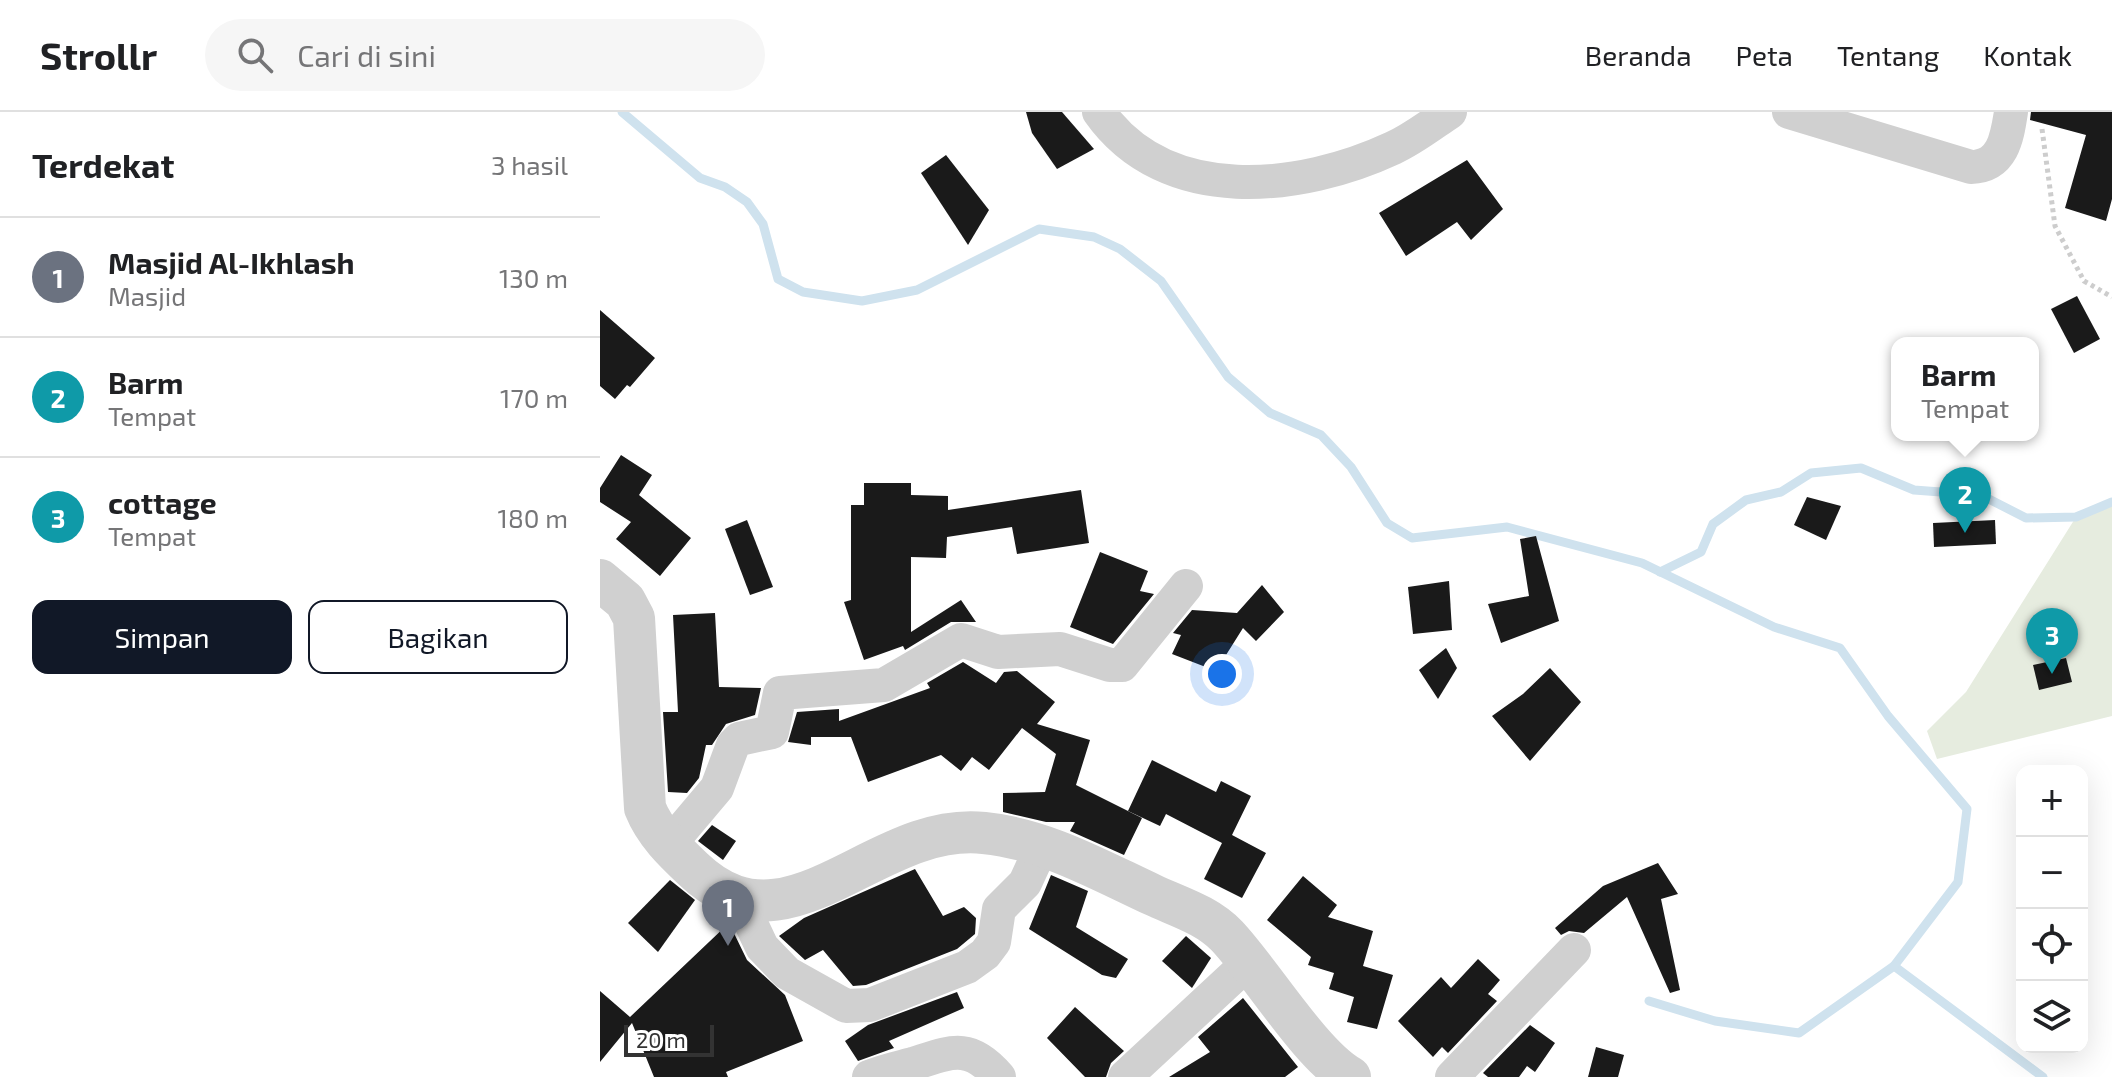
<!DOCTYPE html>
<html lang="id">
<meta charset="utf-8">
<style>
:root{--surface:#fff;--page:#f6f6f6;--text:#202124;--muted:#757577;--line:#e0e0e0;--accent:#111827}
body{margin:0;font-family:"Exo 2",sans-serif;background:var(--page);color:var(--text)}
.controls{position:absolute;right:24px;bottom:24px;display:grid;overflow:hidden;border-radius:16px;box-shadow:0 8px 32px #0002}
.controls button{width:72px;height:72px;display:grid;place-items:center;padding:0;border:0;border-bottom:2px solid var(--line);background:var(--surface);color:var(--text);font:40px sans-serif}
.scale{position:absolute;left:24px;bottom:20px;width:90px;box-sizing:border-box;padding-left:8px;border:4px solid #333;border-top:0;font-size:22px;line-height:28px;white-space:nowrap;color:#333;-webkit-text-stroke:6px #fff;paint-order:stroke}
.you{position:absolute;left:622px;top:562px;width:28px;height:28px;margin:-20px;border:6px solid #fff;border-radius:50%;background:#1a73e8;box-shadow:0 0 0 12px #1a73e833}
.badge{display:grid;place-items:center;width:52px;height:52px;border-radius:50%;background:var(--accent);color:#fff;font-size:26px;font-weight:700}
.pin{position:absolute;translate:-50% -66px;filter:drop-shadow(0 2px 4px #0008)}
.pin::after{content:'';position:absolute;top:42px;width:28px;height:24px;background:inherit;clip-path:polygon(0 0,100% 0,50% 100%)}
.popup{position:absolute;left:1291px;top:225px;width:148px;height:104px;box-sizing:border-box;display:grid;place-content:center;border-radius:16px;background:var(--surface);filter:drop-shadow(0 2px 6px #0005);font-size:26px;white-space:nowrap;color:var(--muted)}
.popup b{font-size:30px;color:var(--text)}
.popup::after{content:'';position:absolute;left:50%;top:100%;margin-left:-16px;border:16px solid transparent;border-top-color:var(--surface)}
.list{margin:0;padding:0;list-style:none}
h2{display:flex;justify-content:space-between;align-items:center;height:104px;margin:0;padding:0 32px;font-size:34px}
h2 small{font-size:26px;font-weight:400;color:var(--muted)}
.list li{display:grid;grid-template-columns:52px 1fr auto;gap:24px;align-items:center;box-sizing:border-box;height:120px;padding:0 32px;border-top:2px solid var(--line)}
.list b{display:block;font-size:30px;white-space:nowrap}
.list p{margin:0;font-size:26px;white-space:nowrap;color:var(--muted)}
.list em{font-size:26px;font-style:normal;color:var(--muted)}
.actions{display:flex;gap:16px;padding:24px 32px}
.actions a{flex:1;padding:18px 0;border:2px solid var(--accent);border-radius:16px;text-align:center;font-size:28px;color:var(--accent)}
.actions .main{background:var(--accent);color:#fff}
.icon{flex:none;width:44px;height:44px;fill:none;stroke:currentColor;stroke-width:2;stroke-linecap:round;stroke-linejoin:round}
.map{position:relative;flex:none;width:1512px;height:965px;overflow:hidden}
header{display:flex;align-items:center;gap:48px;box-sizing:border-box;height:112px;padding:0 40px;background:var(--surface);border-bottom:2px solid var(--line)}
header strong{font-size:38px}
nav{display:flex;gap:44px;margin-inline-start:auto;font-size:28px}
.search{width:560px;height:72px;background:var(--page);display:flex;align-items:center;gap:20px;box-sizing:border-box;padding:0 28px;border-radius:44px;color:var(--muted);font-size:30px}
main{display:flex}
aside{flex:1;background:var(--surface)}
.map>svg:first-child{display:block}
.green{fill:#e6ecdf}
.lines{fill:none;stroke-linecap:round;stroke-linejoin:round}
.stream{stroke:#cfe2ee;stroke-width:9}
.building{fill:#1a1a1a}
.path{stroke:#cdcdcd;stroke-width:5;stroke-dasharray:4 4;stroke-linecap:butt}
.minor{stroke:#d0d0d0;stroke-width:34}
.tertiary{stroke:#d0d0d0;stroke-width:42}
</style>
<header>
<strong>Strollr</strong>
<div class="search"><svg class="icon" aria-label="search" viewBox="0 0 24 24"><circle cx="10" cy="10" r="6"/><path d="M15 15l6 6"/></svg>Cari di sini</div>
<nav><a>Beranda</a><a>Peta</a><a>Tentang</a><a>Kontak</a></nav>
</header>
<main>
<aside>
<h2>Terdekat<small>3 hasil</small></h2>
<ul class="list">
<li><span class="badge" style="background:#6b7280">1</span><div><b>Masjid Al-Ikhlash</b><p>Masjid</p></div><em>130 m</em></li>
<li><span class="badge" style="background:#0f9aa8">2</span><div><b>Barm</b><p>Tempat</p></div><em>170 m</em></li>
<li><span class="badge" style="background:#0f9aa8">3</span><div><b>cottage</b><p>Tempat</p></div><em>180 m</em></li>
</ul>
<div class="actions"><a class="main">Simpan</a><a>Bagikan</a></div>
</aside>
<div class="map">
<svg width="1512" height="965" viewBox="0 0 1512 965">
<rect width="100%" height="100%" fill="#fff"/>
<path class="green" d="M 1512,392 L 1512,604 L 1337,647 L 1327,619 L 1366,580 L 1476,405 Z"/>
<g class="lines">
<g class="stream">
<path d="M 22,0 L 100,66 L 125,75 L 147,90 L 163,112 L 178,167 L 203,180 L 262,189 L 317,178 L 439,117 L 494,125 L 520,137 L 561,169 L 628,265 L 670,301 L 721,323 L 751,355 L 787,411 L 812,426 L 907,415 L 1042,451 L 1174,515 L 1240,536 L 1288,604 L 1367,697 L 1358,770 L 1294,854 L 1443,965"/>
<path d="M 1060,460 L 1101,440 L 1113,412 L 1146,388 L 1181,380 L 1211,361 L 1261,356 L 1314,378 L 1381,383 L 1426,406 L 1476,405 L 1512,390"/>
<path d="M 1049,889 L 1115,909 L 1199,921 L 1294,854"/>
</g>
</g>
<g class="building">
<path d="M 426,0 L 462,0 L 494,37 L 457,57 L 432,21 Z"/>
<path d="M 1431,0 L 1512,0 L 1512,87 L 1506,109 L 1465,96 L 1486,23 L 1430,8 Z"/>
<path d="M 346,43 L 389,98 L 368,133 L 321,61 Z"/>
<path d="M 867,48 L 903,97 L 871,128 L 857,110 L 806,144 L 779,101 Z"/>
<path d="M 1477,184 L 1500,227 L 1474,241 L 1451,197 Z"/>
<path d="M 0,198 L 55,246 L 30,275 L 27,273 L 15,287 L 0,274 Z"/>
<path d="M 21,343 L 52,363 L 39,383 L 91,426 L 60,464 L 16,427 L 31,410 L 0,390 L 0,376 Z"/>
<path d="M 264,371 L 311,371 L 311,383 L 348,384 L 348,398 L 481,378 L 489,431 L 417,442 L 412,415 L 347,425 L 346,446 L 311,445 L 311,520 L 361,488 L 376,510 L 351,510 L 305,538 L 303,534 L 264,548 L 244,490 L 251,488 L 251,393 L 264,393 Z"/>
<path d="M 1207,385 L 1241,394 L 1226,428 L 1194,413 Z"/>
<path d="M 147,408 L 173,475 L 150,483 L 125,417 Z"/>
<path d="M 1395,408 L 1396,432 L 1334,435 L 1333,411 Z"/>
<path d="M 936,424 L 959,509 L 901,531 L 888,492 L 929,484 L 920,427 Z"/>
<path d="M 500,440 L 548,459 L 540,479 L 554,482 L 513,532 L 470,515 Z"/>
<path d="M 849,469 L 852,518 L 813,522 L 808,475 Z"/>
<path d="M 662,473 L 684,500 L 656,529 L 643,516 L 616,559 L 572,542 L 581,523 L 573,521 L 592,498 L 637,501 Z"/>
<path d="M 115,501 L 119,575 L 161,576 L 155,603 L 126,612 L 112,633 L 106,633 L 99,666 L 87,681 L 68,680 L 63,600 L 78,600 L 73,503 Z"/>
<path d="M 846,536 L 857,556 L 838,587 L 819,558 Z"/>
<path d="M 1466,546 L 1472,570 L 1439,578 L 1433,553 Z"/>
<path d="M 363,550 L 396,571 L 404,560 L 417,559 L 455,590 L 437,612 L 490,628 L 476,673 L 542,706 L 524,743 L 470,719 L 475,710 L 446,710 L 403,700 L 403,681 L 445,680 L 456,642 L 422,616 L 389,658 L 372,645 L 361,659 L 341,643 L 268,670 L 251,625 L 211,625 L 211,633 L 188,630 L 197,600 L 239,597 L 239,609 L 330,576 L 327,571 Z"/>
<path d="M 950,556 L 981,590 L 930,649 L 892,604 L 923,582 Z"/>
<path d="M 552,648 L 616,680 L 621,669 L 651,684 L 632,723 L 666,741 L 642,786 L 604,767 L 622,731 L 566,702 L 560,714 L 528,699 Z"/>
<path d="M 112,713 L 136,729 L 123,748 L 98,729 Z"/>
<path d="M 1058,751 L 1078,782 L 1061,787 L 1080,878 L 1070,881 L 1027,785 L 984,821 L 969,819 L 961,823 L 955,816 L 1003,774 Z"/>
<path d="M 315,757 L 343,804 L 364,795 L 376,806 L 375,822 L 357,837 L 266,873 L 253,874 L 223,838 L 205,848 L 179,824 L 204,806 Z"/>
<path d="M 451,763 L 488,779 L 476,815 L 528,847 L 516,866 L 502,863 L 429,817 Z"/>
<path d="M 703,764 L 737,793 L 728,805 L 773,819 L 763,854 L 793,863 L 777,917 L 747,910 L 754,885 L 729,877 L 734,861 L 708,853 L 711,845 L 667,808 Z"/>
<path d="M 70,768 L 95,788 L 58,840 L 28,811 Z"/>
<path d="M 129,811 L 147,848 L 185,883 L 203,929 L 126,960 L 128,965 L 54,965 L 32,911 L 0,950 L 0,879 L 30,905 Z"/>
<path d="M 586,824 L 611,846 L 592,876 L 562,849 Z"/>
<path d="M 878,847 L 900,868 L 888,882 L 897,889 L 848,941 L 842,935 L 833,945 L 798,909 L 841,865 L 851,876 Z"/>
<path d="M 357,880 L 364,896 L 289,929 L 294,936 L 258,949 L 245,929 L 268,913 Z"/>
<path d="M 643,886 L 698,955 L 685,965 L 569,965 L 610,940 L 598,925 Z"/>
<path d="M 475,895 L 524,939 L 511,951 L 506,965 L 485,965 L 447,926 Z"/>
<path d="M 930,913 L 955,931 L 935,960 L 927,954 L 919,965 L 888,965 L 883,961 Z"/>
<path d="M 996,935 L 1024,943 L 1018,965 L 988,965 Z"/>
</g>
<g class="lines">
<path class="path" d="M 1442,17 L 1455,114 L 1484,169 L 1512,185"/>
<g class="minor">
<path d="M 499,0 C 566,95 701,79 793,36 C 813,27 832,12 850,0"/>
<path d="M 1189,0 L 1371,55 C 1403,54 1407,26 1411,0"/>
<path d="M 69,733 L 117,676 L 133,633 L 139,627 L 172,620 L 180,581 L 284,573 L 361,528 L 398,540 L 460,537 L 510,553 L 522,553 L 586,474"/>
<path d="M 140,788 L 162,835 L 187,861 L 246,894 L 270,893 L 367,855 L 385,842 L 394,830 L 399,797 L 425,771 L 442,734"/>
<path d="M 269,965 C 283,959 298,956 313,952 C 351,940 369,930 399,965"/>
<path d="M 525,965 L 649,850"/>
<path d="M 852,965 L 974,838"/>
</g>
<path class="tertiary" d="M 0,468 L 25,489 L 34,506 L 45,696 C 55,721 74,739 93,757 C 189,849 273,709 384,721 C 445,727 499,758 553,783 C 579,795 607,803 627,824 C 661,860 711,943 750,965"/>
</g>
</svg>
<div class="controls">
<button>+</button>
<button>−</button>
<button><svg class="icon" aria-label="locate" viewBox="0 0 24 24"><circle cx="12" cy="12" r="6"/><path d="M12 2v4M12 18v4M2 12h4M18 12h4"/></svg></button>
<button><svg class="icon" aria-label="layers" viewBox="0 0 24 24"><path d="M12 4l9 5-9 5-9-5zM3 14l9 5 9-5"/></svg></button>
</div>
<div class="scale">20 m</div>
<div class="you"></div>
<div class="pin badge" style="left:128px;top:834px;background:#6b7280">1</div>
<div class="pin badge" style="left:1365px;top:421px;background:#0f9aa8">2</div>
<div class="popup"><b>Barm</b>Tempat</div>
<div class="pin badge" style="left:1452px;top:562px;background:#0f9aa8">3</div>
</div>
</main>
